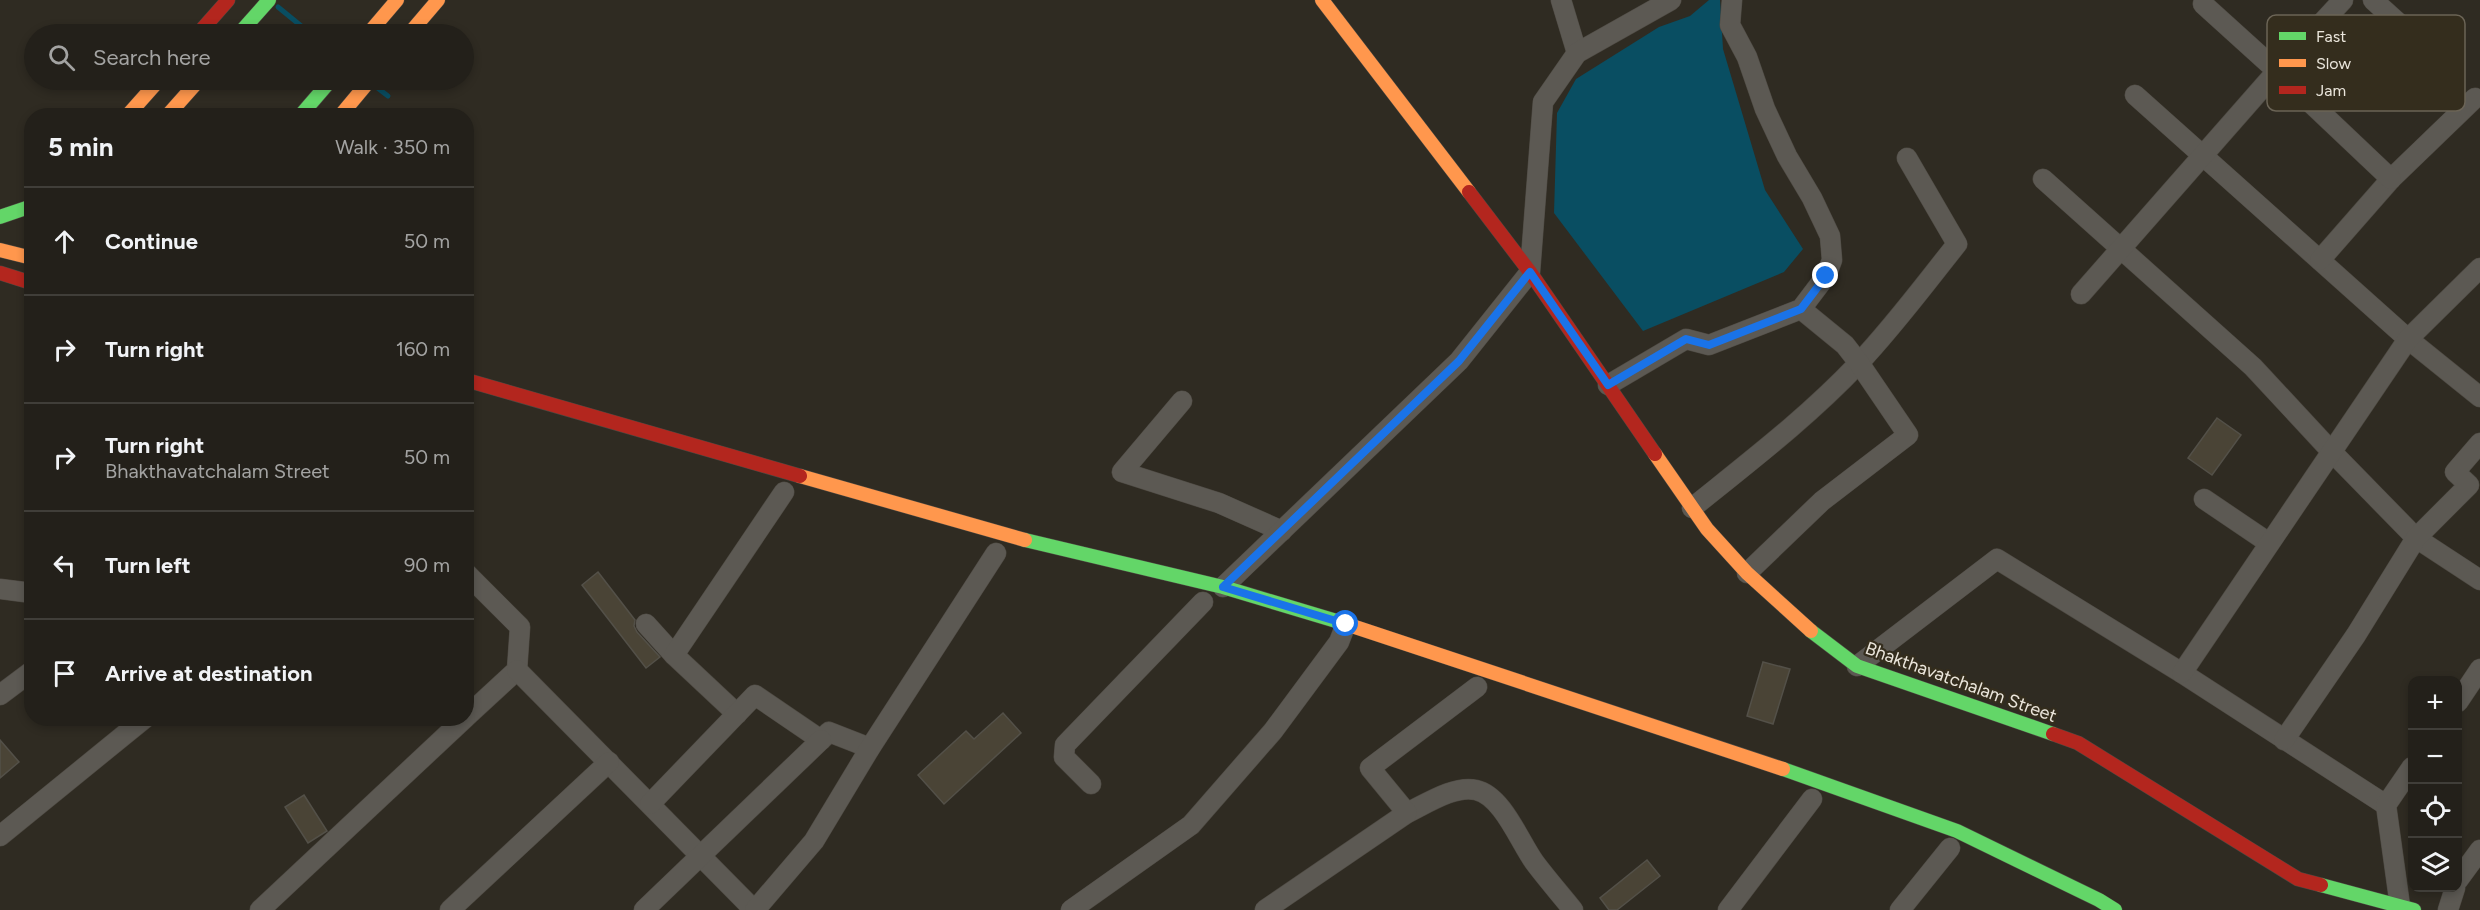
<!DOCTYPE html>
<meta charset="utf-8">
<style>
:root{--surface:#23201a;--page:#2b2823;--text:#f1f3f6;--muted:#a3a3a2;--line:#403e39}
body{margin:0;font-family:Figtree,sans-serif;background:var(--page);color:var(--text)}
.controls{position:absolute;right:18px;bottom:18px;display:grid;overflow:hidden;border-radius:12px;box-shadow:0 3px 9px #0003}
.controls button{width:54px;height:54px;display:grid;place-items:center;padding:0;border:0;border-bottom:2px solid var(--line);background:var(--surface);color:var(--text);font:30px sans-serif}
.stop{position:absolute;width:18px;height:18px;margin:-14px;border:4px solid #1a73e8;border-radius:50%;background:#fff}
.stop.end{background:#1a73e8;border-color:#fff;box-shadow:0 2px 6px #0008}
.list{margin:0;padding:0;list-style:none}
h2{display:flex;justify-content:space-between;align-items:center;height:78px;margin:0;padding:0 24px;font-size:26px}
h2 small{font-size:20px;font-weight:400;color:var(--muted)}
.list li{display:grid;grid-template-columns:39px 1fr auto;gap:18px;align-items:center;box-sizing:border-box;height:108px;padding:0 24px;border-top:2px solid var(--line)}
.list b{display:block;font-size:22px;white-space:nowrap}
.list p{margin:0;font-size:20px;white-space:nowrap;color:var(--muted)}
.list em{font-size:20px;font-style:normal;color:var(--muted)}
.icon{flex:none;width:33px;height:33px;fill:none;stroke:currentColor;stroke-width:2;stroke-linecap:round;stroke-linejoin:round}
.map{position:relative;flex:none;width:2480px;height:910px;overflow:hidden}
.search{position:absolute;background:var(--surface);box-shadow:0 3px 9px #0003;left:24px;top:24px;width:450px;height:66px;display:flex;align-items:center;gap:15px;box-sizing:border-box;padding:0 21px;border-radius:33px;color:var(--muted);font-size:22px}
.panel{position:absolute;background:var(--surface);box-shadow:0 3px 9px #0003;left:24px;top:108px;width:450px;height:618px;border-radius:24px}
.map>svg:first-child{display:block}
.water{fill:#094e62}
.lines{fill:none;stroke-linecap:round;stroke-linejoin:round}
.stream{stroke:#094e62;stroke-width:5}
.building{fill:#4a4436;stroke:#535048;stroke-width:1.5}
.street-casing{stroke:#4d4942;stroke-width:21}
.fast-casing{stroke:#4d4942;stroke-width:15}
.slow-casing{stroke:#4d4942;stroke-width:15}
.jam-casing{stroke:#4d4942;stroke-width:15}
.street{stroke:#5c5953;stroke-width:20}
.fast{stroke:#63d668;stroke-width:14}
.slow{stroke:#ff974d;stroke-width:14}
.jam{stroke:#b3261e;stroke-width:14}
.route{stroke:#1a73e8;stroke-width:8}
.labels{text-anchor:middle;dominant-baseline:central;stroke-width:4.5;stroke-linejoin:round;paint-order:stroke}
.street-label{font-size:18px;fill:#ebe6dc;stroke:#342d1d}
.key{fill:#342d1d;stroke:#6b6456;stroke-width:1.5}
.key-label{font-size:16px;fill:#ebe6dc}
</style>
<div class="map">
<svg width="2480" height="910" viewBox="0 0 2480 910">
<rect width="100%" height="100%" fill="#2f2b22"/>
<path class="water" d="M 1709,0 L 1720,0 L 1723,49 L 1765,190 L 1803,249 L 1784,272 L 1643,331 L 1554,213 L 1557,113 L 1576,79 L 1659,27 L 1690,16 Z"/>
<g class="lines">
<g class="stream">
<path d="M 278,7 L 311,34"/>
<path d="M 375,86 L 388,96"/>
</g>
</g>
<g class="building">
<path d="M 2217,418 L 2241,435 L 2212,475 L 2188,458 Z"/>
<path d="M 598,572 L 635,620 L 634,626 L 637,632 L 660,657 L 646,668 L 582,585 Z"/>
<path d="M 1763,662 L 1790,669 L 1773,724 L 1747,716 Z"/>
<path d="M 1003,713 L 1021,733 L 944,804 L 918,775 L 966,731 L 974,739 Z"/>
<path d="M 0,740 L 19,762 L 0,778 Z"/>
<path d="M 304,795 L 327,831 L 308,843 L 285,807 Z"/>
<path d="M 1647,860 L 1660,876 L 1617,910 L 1609,910 L 1600,898 Z"/>
</g>
<g class="lines">
<g class="street-casing">
<g id="street">
<path d="M 1561,0 L 1577,53"/>
<path d="M 2373,0 L 2435,56"/>
<path d="M 2203,4 L 2277,71 L 2343,0"/>
<path d="M 2135,95 L 2408,339 L 2480,397"/>
<path d="M 2043,179 L 2253,367 L 2331,451 L 2416,538 L 2480,580"/>
<path d="M 2320,260 L 2391,179 L 2475,98"/>
<path d="M 2081,294 L 2277,71 L 2391,179"/>
<path d="M 1608,385 L 1686,339 L 1709,345 L 1801,309 L 1826,276 L 1832,260 L 1830,236 L 1812,198 L 1787,156 L 1765,109 L 1747,57 L 1730,25 L 1732,0"/>
<path d="M 1182,401 L 1122,472 L 1219,503 L 1282,531"/>
<path d="M 2204,499 L 2269,543"/>
<path d="M 1692,508 C 1749,462 1808,417 1858,364 C 1894,326 1925,284 1957,244 L 1907,158"/>
<path d="M 466,573 L 520,627 L 517,670 L 466,717"/>
<path d="M 1747,573 L 1822,501 L 1908,435 L 1859,363 L 1845,345 L 1801,309"/>
<path d="M 1223,587 L 1459,361 L 1530,272 L 1543,102 L 1577,53 L 1671,0"/>
<path d="M 0,589 L 32,593"/>
<path d="M 646,624 L 674,655"/>
<path d="M 1857,666 L 1997,559 L 2182,673 L 2386,805"/>
<path d="M 517,670 L 754,910"/>
<path d="M 2182,673 L 2408,339 L 2480,268"/>
<path d="M 0,695 L 32,671"/>
<path d="M 2458,702 L 2480,669"/>
<path d="M 737,714 L 674,655 L 784,492"/>
<path d="M 2284,740 L 2356,635 L 2416,538 L 2469,485 L 2455,472 L 2480,443"/>
<path d="M 1091,784 L 1064,757 L 1065,745 L 1203,602"/>
<path d="M 650,804 L 755,695 L 821,740 L 829,732 L 870,748"/>
<path d="M 1407,813 C 1426,804 1454,785 1476,790 C 1503,796 1520,843 1535,863 C 1547,879 1561,895 1573,910"/>
<path d="M 0,836 L 145,718"/>
<path d="M 2458,880 L 2480,850"/>
<path d="M 2400,906 L 2386,805 L 2412,767"/>
<path d="M 260,910 L 465,718"/>
<path d="M 450,910 L 609,762"/>
<path d="M 644,910 L 821,740"/>
<path d="M 755,910 L 814,841 L 870,748 L 996,553"/>
<path d="M 1071,910 L 1191,825 L 1273,731 L 1339,642 L 1346,624"/>
<path d="M 1265,910 L 1407,813 L 1370,768 L 1477,687"/>
<path d="M 1728,910 L 1812,799"/>
<path d="M 1900,910 L 1950,848"/>
<path d="M 2448,910 L 2455,888"/>
</g>
</g>
<g class="fast-casing">
<g id="fast">
<path d="M 239,34 L 269,0"/>
<path d="M 300,116 L 331,80"/>
<path d="M 0,217 L 32,206"/>
<path d="M 1025,540 L 1223,587 L 1343,623"/>
<path d="M 1811,631 L 1857,666 L 2053,734"/>
<path d="M 1783,769 L 1957,831 L 2099,900 L 2115,910"/>
<path d="M 2321,885 L 2414,910"/>
</g>
</g>
<g class="slow-casing">
<g id="slow">
<path d="M 1322,0 L 1469,192"/>
<path d="M 368,34 L 397,0"/>
<path d="M 409,34 L 438,0"/>
<path d="M 127,116 L 159,80"/>
<path d="M 167,116 L 199,80"/>
<path d="M 340,116 L 370,80"/>
<path d="M 0,250 L 32,258"/>
<path d="M 1655,454 L 1707,529 L 1747,573 L 1811,631"/>
<path d="M 800,476 L 1025,540"/>
<path d="M 1343,623 L 1783,769"/>
</g>
</g>
<g class="jam-casing">
<g id="jam">
<path d="M 198,34 L 228,0"/>
<path d="M 1469,192 L 1530,272 L 1655,454"/>
<path d="M 0,273 L 32,283"/>
<path d="M 466,380 L 800,476"/>
<path d="M 2053,734 L 2078,743 L 2298,879 L 2321,885"/>
</g>
</g>
<use href="#street" class="street"/>
<use href="#fast" class="fast"/>
<use href="#slow" class="slow"/>
<use href="#jam" class="jam"/>
</g>
<g class="lines">
<path class="route" d="M 1346,624 L 1223,587 L 1459,361 L 1530,272 L 1608,385 L 1686,339 L 1709,345 L 1801,309 L 1826,276"/>
</g>
<g class="labels">
<g class="street-label">
<text transform="translate(1961 682) rotate(20)">Bhakthavatchalam Street</text>
</g>
</g>
<rect x="2267" y="15" width="198" height="96" rx="9" class="key"/>
<rect x="2279" y="32" width="27" height="8" fill="#63d668"/>
<rect x="2279" y="59" width="27" height="8" fill="#ff974d"/>
<rect x="2279" y="86" width="27" height="8" fill="#b3261e"/>
<g class="key-label">
<text x="2316" y="42">Fast</text>
<text x="2316" y="69">Slow</text>
<text x="2316" y="96">Jam</text>
</g>
</svg>
<div class="controls">
<button>+</button>
<button>−</button>
<button><svg class="icon" aria-label="locate" viewBox="0 0 24 24"><circle cx="12" cy="12" r="6"/><path d="M12 2v4M12 18v4M2 12h4M18 12h4"/></svg></button>
<button><svg class="icon" aria-label="layers" viewBox="0 0 24 24"><path d="M12 4l9 5-9 5-9-5zM3 14l9 5 9-5"/></svg></button>
</div>
<div class="stop" style="left:1346px;top:624px"></div>
<div class="stop end" style="left:1826px;top:276px"></div>
<div class="search"><svg class="icon" aria-label="search" viewBox="0 0 24 24"><circle cx="10" cy="10" r="6"/><path d="M15 15l6 6"/></svg>Search here</div>
<section class="panel">
<h2>5 min<small>Walk · 350 m</small></h2>
<ul class="list">
<li><svg class="icon" aria-label="ahead" viewBox="0 0 24 24"><path d="M12 20V5M6 11l6-6 6 6"/></svg><div><b>Continue</b></div><em>50 m</em></li>
<li><svg class="icon" aria-label="right" viewBox="0 0 24 24"><path d="M7 20v-9h11M14 6l5 5-5 5"/></svg><div><b>Turn right</b></div><em>160 m</em></li>
<li><svg class="icon" aria-label="right" viewBox="0 0 24 24"><path d="M7 20v-9h11M14 6l5 5-5 5"/></svg><div><b>Turn right</b><p>Bhakthavatchalam Street</p></div><em>50 m</em></li>
<li><svg class="icon" aria-label="left" viewBox="0 0 24 24"><path d="M17 20v-9H6M10 6l-5 5 5 5"/></svg><div><b>Turn left</b></div><em>90 m</em></li>
<li><svg class="icon" aria-label="arrive" viewBox="0 0 24 24"><path d="M6 21V4h12l-3 4 3 4H6"/></svg><div><b>Arrive at destination</b></div></li>
</ul>
</section>
</div>
